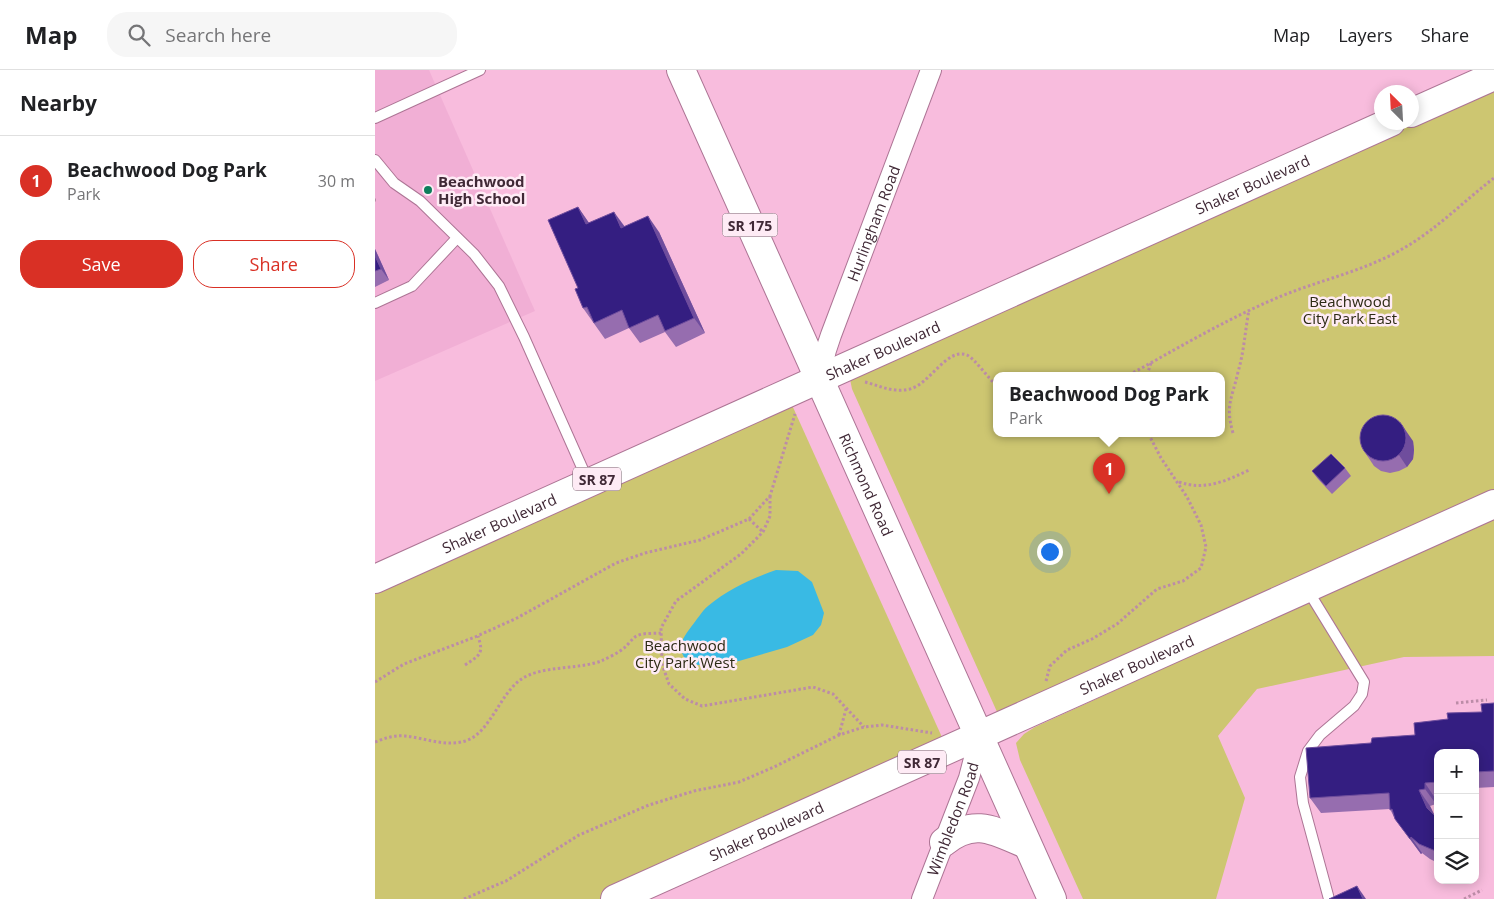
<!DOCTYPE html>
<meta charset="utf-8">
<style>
:root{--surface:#fff;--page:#f6f6f6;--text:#202124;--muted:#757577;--line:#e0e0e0;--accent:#d93025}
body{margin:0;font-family:"Open Sans",sans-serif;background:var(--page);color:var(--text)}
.controls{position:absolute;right:15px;bottom:15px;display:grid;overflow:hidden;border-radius:10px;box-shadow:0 2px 12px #0003}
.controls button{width:45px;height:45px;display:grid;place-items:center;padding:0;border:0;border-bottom:1px solid var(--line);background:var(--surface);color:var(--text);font:25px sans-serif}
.compass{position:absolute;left:999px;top:15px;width:45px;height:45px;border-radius:50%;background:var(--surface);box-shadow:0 2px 12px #0003;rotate:336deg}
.you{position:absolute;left:674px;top:481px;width:18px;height:18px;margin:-12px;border:4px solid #fff;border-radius:50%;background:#1a73e8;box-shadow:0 0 0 8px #1a73e833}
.badge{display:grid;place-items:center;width:32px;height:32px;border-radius:50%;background:var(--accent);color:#fff;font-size:16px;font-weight:700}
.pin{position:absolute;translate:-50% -41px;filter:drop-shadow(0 1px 2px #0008)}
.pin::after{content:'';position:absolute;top:26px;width:18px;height:15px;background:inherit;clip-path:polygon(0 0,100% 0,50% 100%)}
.popup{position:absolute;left:618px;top:302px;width:232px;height:65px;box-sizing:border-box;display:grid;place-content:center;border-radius:10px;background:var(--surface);filter:drop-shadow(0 1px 4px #0005);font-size:16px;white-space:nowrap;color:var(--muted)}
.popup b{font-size:19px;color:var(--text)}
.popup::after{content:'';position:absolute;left:50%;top:100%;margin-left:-10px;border:10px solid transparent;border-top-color:var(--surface)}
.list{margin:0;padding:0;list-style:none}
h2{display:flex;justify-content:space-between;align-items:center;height:65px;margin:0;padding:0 20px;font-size:21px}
h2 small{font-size:16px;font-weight:400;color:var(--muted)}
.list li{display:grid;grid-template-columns:32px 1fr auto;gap:15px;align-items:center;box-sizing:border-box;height:90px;padding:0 20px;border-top:1px solid var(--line)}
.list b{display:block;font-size:19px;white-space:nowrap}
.list p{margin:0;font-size:16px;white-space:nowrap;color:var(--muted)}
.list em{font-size:16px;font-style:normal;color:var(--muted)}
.actions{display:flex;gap:10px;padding:15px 20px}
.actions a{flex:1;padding:11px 0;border:1px solid var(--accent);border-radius:20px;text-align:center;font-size:18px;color:var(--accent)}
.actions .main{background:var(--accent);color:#fff}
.icon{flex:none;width:28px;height:28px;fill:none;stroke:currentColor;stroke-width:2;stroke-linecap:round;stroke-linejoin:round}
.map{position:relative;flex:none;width:1119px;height:829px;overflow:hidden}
header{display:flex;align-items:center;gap:30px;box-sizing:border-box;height:70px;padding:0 25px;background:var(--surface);border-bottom:1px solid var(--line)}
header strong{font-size:24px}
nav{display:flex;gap:28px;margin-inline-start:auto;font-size:18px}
.search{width:350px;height:45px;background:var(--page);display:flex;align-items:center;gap:12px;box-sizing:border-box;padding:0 18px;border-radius:20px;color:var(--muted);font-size:19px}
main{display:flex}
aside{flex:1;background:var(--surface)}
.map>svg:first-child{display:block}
.built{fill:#f1afd5}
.green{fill:#cdc671;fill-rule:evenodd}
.water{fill:#39bae4}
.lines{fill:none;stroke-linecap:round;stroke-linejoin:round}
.lane-casing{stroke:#ad7595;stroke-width:12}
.street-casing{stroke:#ad7595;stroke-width:22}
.secondary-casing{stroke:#ad7595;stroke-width:30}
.primary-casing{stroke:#ad7595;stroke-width:30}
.path{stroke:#bc8ca7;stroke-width:3;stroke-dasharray:2.5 2.5;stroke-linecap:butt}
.lane{stroke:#fff;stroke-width:10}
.street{stroke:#fff;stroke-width:20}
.secondary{stroke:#fff;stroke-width:28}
.primary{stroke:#fff;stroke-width:28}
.wall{fill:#966daf}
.shaded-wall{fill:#6f4d9d}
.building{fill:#341e81;stroke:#6f4d9d}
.poi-dot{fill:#0d7e5b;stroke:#feebf5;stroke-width:2}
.labels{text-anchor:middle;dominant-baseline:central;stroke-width:5;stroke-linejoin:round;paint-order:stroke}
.shield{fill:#feebf5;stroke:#79636f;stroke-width:1}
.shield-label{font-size:14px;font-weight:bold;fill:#402936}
.poi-label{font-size:15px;font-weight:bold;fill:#402936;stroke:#feebf5;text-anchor:start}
.street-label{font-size:15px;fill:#402936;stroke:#feebf5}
.park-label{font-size:15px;fill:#2c2a14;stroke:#feebf5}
</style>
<header>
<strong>Map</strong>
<div class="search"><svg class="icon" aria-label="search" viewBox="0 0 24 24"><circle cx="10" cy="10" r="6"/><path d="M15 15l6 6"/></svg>Search here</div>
<nav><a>Map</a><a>Layers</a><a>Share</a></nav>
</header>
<main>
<aside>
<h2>Nearby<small></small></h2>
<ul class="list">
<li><span class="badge">1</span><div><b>Beachwood Dog Park</b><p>Park</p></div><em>30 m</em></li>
</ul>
<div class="actions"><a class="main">Save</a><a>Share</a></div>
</aside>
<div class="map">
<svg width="1119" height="829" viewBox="0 0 1119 829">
<rect width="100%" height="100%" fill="#f8bcdd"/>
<path class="built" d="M 0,0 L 54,0 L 160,241 L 0,311 Z"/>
<g class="green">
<path d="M 1119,17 L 1119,428 L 623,644 L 477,319 L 475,309 ZM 622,305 L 846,305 L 846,363 L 622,363 Z"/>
<path d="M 412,324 L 566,665 L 568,673 L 240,829 L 0,829 L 0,509 Z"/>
<path d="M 1119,447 L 1119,586 L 1029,587 L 882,619 L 843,666 L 870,728 L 841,829 L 708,829 L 645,690 L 641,673 L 649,664 L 660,657 Z"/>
</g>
<path class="water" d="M 401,500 L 423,501 L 437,512 L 449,543 L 446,555 L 438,565 L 412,577 L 364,591 L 335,596 L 314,594 C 301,578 305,572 316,557 C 322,550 326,542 333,536 C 353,519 376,509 401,500 Z"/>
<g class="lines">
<g class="lane-casing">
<g id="lane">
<path d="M 0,48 L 105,0"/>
<path d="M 0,90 L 19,113 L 45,131 L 99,184 L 124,216 L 149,267 L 213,411"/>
<path d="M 0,233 L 37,216 L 82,168"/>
<path d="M 932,519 L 989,612 L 987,624 L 979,636 L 945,665 L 933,681 L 925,707 L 928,733 L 954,829"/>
</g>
</g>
<g class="street-casing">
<g id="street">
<path id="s1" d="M 444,309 L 451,280 L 456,265 L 556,0"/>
<path id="s2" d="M 547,829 L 594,708 L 601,681 L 603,666"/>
</g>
</g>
<g class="secondary-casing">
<g id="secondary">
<path d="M 1036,43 L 1119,6"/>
<path id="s3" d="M 444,309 L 1016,52"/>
<path id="s4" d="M 603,666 L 1119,434"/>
</g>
</g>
<g class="primary-casing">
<g id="primary">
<path id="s5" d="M 306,0 L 677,829"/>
<path id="s6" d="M 0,509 L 444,309"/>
<path d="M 569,772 C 599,747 620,761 651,774"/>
<path id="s7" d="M 240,829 L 603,666"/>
</g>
</g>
<g class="path">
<path d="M 0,130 L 1,130"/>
<path d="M 754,305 C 805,277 855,247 909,225 C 949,209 992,200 1029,178 C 1062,159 1089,131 1119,108"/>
<path d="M 772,305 L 776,293"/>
<path d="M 490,312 C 505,316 518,323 535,319 C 555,314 572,277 592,285 C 600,289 613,308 622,316"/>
<path d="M 858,363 C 850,335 857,329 863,302 C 869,282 870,261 874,240"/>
<path d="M 804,412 C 830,421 851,411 874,400"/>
<path d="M 395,426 L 395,446 L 388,462 L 366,484 L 301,531 L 286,558 L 287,594 L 294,614 L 310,629 L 327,636 L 438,617 L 458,624 L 489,657"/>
<path d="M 374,449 L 388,462"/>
<path d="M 90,595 C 105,585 109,584 103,566"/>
<path d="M 671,611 L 675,596 L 692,580 L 717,569 L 742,554 L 782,519 L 808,511 L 826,498 L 831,477 L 826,455 L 812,427 L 786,388 L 773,363"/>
<path d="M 0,612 L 29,594 L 100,567 L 142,548 L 241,493 L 270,483 L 325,470 L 374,449 L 395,426 L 420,344"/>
<path d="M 1081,633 L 1112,630"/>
<path d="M 464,665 L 471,639"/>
<path d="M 0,672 C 10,668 19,665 30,666 C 50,668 73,678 93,670 C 115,661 125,625 145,610 C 166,595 202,600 226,591 C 233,588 243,583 249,578 C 253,575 256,570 260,567 C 267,562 278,564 286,563"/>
<path d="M 89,829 L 131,811 L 204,765 L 274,735 L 319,721 L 364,712 L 399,697 L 464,665 L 489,657 L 507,655 L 557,663"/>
<path d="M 1089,829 L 1107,820"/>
</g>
<use href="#lane" class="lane"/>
<use href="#street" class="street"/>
<use href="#secondary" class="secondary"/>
<use href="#primary" class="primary"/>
</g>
<g class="wall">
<path d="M 203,137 L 214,153 L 284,162 L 330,263 L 301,277 L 290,262 L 265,273 L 254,258 L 230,269 L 208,238 Z"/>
<path d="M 0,179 L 14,210 L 0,217 Z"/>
<path d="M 1038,371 L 1039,380 L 1038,389 L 1032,397 L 1024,401 L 1015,403 L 1006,401 L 999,396 L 991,384 Z"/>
<path d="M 970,398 L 976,406 L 957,424 L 943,409 L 937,401 Z"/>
<path d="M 1119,633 L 1119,717 L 1100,718 L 1100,683 L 1063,683 L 1063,728 L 1060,728 L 1061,734 L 1055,736 L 1059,744 L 1063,746 L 1063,793 L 1055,789 L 1047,783 L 1046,784 L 1020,749 L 1015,739 L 946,743 L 935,728 L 996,673 L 1040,665 L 1073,649 L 1107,642 Z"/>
</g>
<g class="shaded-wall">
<path d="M 203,137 L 214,153 L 211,154 Z"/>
<path d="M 239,142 L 250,157 L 246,158 Z"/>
<path d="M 273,146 L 284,162 L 330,263 L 319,248 Z"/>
<path d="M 0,179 L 14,210 L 6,199 L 0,186 Z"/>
<path d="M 1025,352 L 1038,371 L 1039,380 L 1038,389 L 1032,397 L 1024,385 Z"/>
<path d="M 1050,713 L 1060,728 L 1061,734 L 1050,719 Z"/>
<path d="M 1044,720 L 1055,736 L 1063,753 L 1052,738 Z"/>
<path d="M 1036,767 L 1047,783 L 1046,784 L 1035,769 Z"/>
<path d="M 982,816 L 991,829 L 988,829 Z"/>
</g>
<g class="building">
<path d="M 203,137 L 211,154 L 239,142 L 246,158 L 273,146 L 319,248 L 290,261 L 283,245 L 254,258 L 247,240 L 219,253 L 212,237 L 208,238 L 200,219 L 203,218 L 173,150 Z"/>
<path d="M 0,186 L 6,199 L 0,201 Z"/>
<circle cx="1008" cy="368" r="23"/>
<path d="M 956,384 L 970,398 L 951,416 L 937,401 Z"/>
<path d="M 1119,633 L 1119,701 L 1100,702 L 1100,683 L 1063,683 L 1063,712 L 1050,713 L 1050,719 L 1044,720 L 1052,738 L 1060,746 L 1063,746 L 1063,782 L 1044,774 L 1036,767 L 1035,769 L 1020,749 L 1017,739 L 1015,740 L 1014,723 L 935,728 L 931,678 L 996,673 L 997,668 L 1040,665 L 1039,653 L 1073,649 L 1072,643 L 1107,642 L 1106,634 Z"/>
<path d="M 982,816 L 988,829 L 954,829 Z"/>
</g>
<circle class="poi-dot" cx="53" cy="120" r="5"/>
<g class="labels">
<g class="shield">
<rect x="347.5" y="143.5" width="55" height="23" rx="4"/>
<rect x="198" y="397.5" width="48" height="23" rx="4"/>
<rect x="523" y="680.5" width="48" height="23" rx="4"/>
</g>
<g class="shield-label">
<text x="375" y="155">SR 175</text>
<text x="222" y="409">SR 87</text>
<text x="547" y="692">SR 87</text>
</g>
<g class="poi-label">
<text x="63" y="111">Beachwood<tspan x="63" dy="17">High School</tspan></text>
</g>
<g class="street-label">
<text stroke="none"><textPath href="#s3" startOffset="475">Shaker Boulevard</textPath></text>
<text stroke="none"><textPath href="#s1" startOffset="165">Hurlingham Road</textPath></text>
<text stroke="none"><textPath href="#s3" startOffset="70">Shaker Boulevard</textPath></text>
<text stroke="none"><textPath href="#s5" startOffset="454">Richmond Road</textPath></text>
<text stroke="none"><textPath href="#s6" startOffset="136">Shaker Boulevard</textPath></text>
<text stroke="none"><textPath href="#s4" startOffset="174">Shaker Boulevard</textPath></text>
<text stroke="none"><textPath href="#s2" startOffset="86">Wimbledon Road</textPath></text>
<text stroke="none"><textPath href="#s7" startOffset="166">Shaker Boulevard</textPath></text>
</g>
<g class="park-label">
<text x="975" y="231">Beachwood<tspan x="975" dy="17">City Park East</tspan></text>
<text x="310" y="575">Beachwood<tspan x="310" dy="17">City Park West</tspan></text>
</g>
</g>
</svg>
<div class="controls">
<button>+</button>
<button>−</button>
<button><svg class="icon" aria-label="layers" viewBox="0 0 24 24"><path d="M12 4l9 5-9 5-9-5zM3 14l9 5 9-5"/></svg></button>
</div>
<svg class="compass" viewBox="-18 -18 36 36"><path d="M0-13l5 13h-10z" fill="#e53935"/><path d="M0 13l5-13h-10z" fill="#757577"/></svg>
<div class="you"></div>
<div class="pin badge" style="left:734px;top:424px">1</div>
<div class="popup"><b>Beachwood Dog Park</b>Park</div>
</div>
</main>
